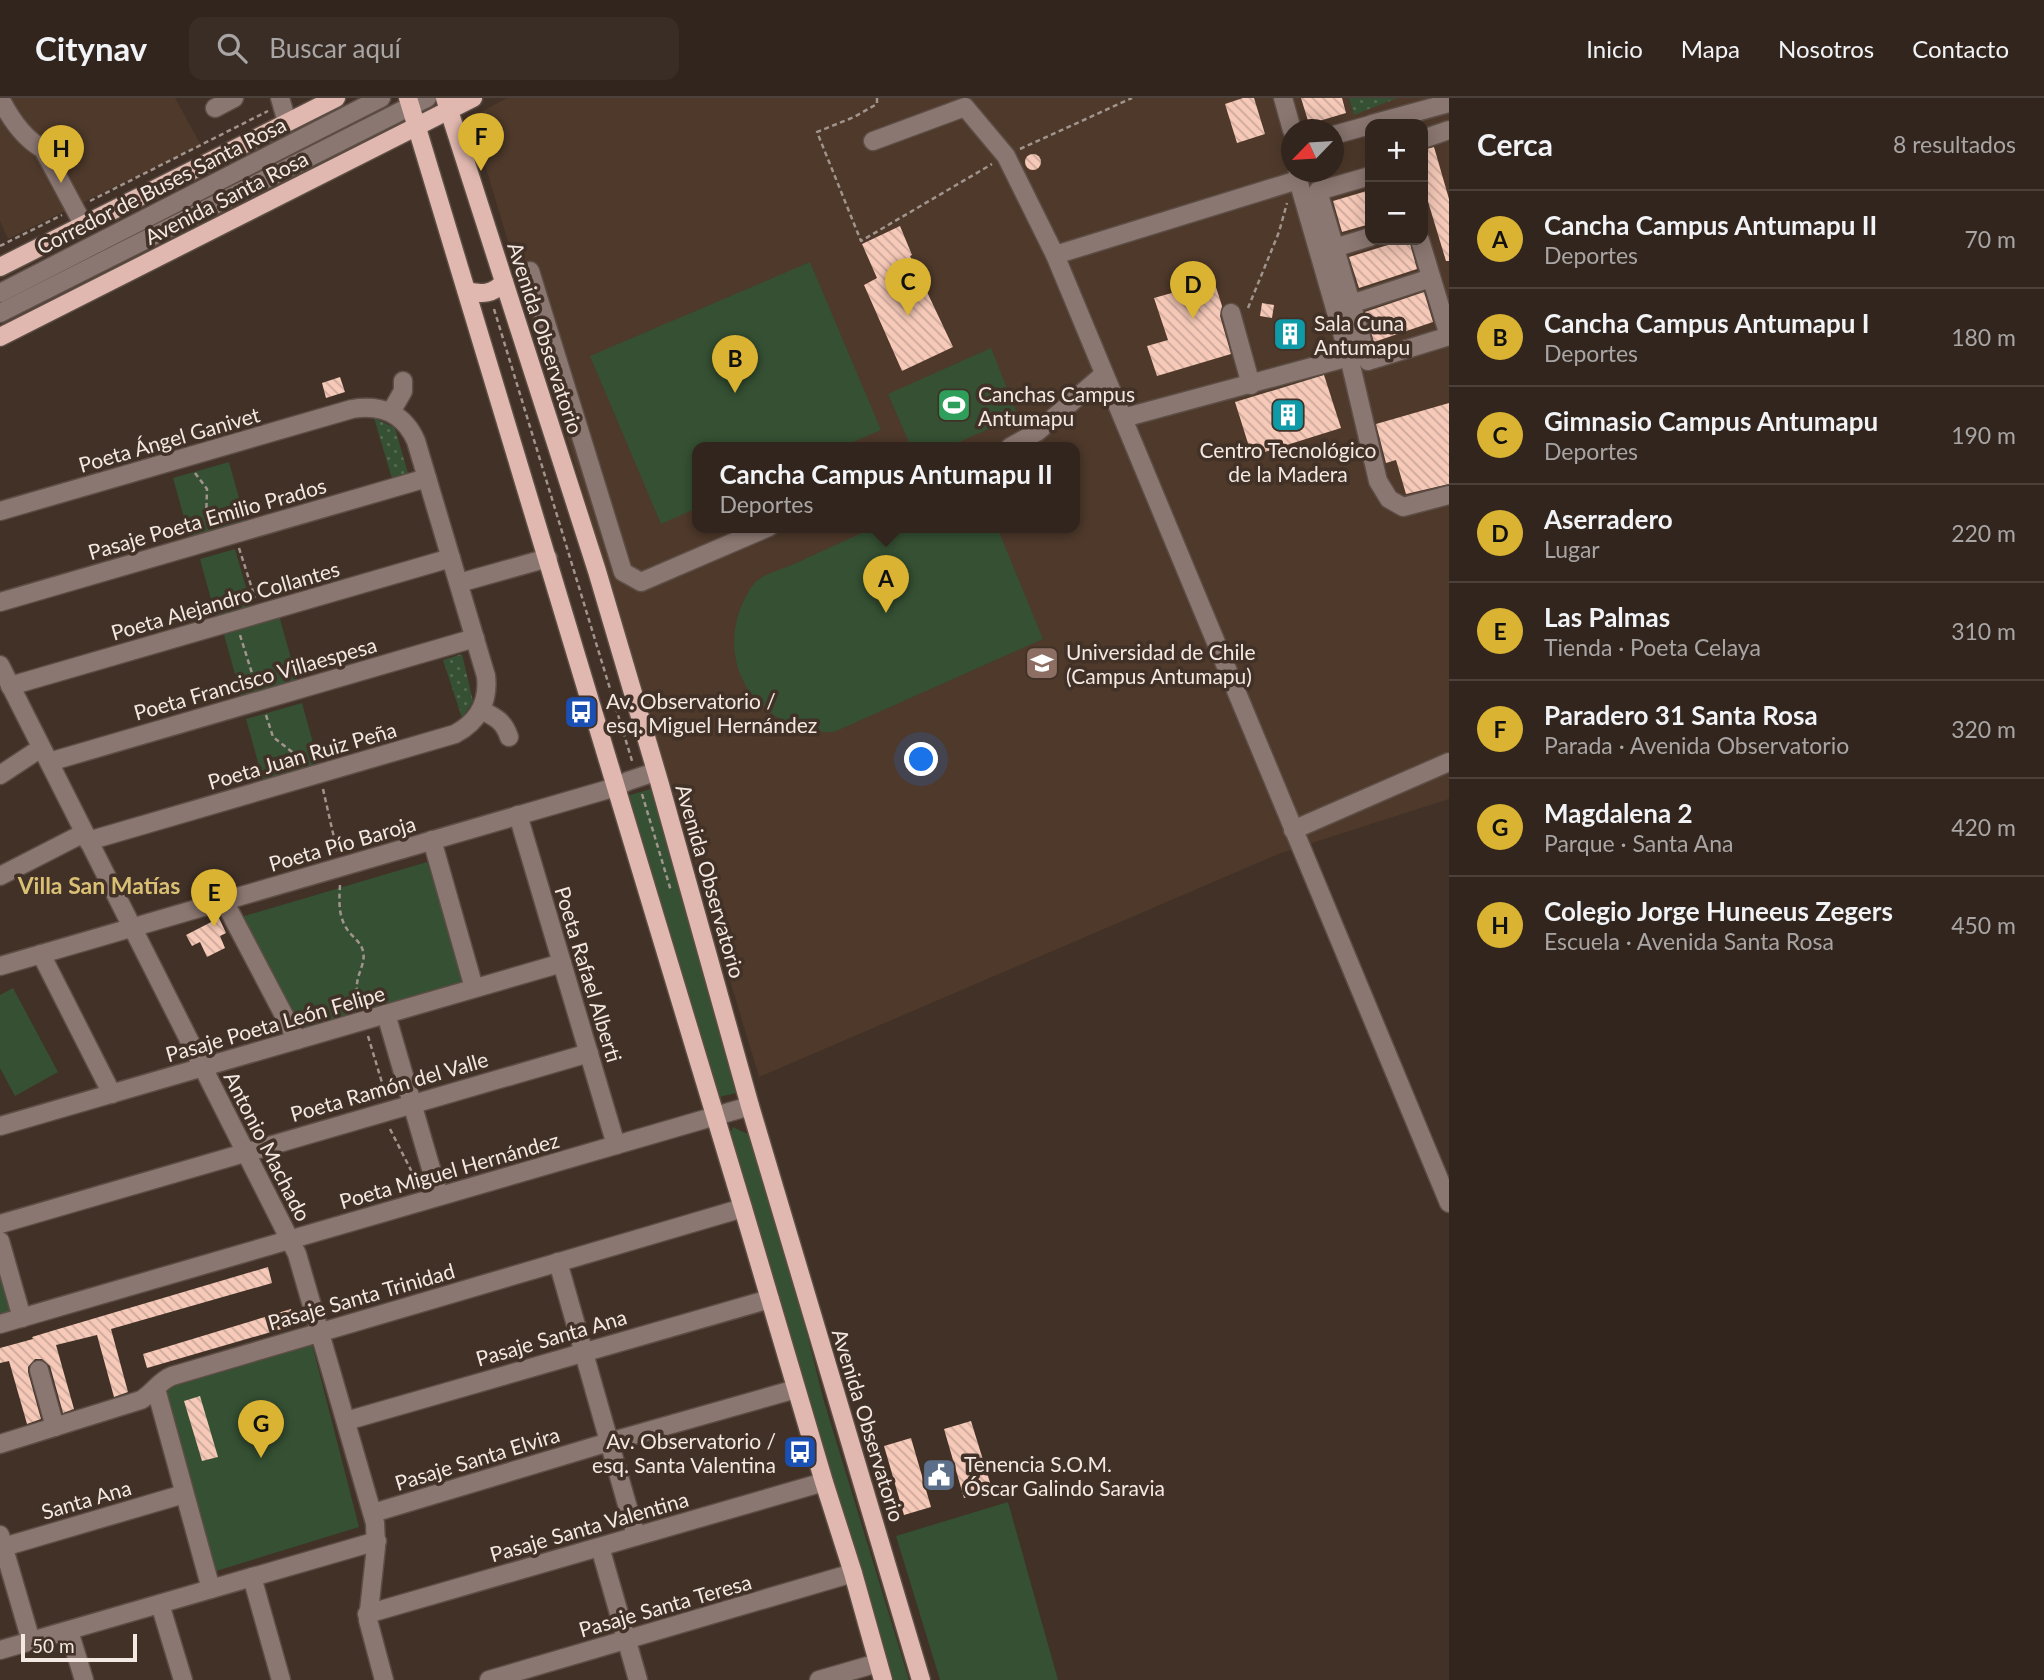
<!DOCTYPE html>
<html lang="es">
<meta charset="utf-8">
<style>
:root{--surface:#31251d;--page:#392d26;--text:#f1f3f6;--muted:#a8a5a4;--line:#4c423b;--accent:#dab333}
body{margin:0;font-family:Lato,sans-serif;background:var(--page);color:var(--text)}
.controls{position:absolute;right:21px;top:21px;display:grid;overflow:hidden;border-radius:14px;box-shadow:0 4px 18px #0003}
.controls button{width:63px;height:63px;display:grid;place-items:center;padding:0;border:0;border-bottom:2px solid var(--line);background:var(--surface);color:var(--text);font:35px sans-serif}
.compass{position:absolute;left:1281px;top:21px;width:63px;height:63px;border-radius:50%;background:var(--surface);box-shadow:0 4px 18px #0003;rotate:245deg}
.scale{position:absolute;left:21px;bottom:18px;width:116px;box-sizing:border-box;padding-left:7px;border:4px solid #f3e8e2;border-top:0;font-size:19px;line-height:24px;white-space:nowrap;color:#f3e8e2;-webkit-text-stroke:5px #413127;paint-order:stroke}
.you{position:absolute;left:922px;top:662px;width:24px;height:24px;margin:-18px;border:5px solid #fff;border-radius:50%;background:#1a73e8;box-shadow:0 0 0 10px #1a73e833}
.badge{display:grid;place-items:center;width:46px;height:46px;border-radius:50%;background:var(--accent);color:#111;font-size:23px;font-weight:700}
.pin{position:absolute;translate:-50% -58px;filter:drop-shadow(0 2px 4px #0008)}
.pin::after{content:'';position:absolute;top:37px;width:24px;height:21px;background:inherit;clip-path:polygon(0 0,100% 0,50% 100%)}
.popup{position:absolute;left:692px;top:344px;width:388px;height:91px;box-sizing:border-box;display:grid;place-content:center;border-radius:14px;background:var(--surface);filter:drop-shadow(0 2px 5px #0005);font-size:23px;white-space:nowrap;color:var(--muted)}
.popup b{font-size:26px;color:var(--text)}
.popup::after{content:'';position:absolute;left:50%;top:100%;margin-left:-14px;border:14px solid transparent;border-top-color:var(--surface)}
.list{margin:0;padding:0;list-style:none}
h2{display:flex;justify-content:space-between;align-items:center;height:91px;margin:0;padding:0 28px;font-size:30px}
h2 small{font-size:23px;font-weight:400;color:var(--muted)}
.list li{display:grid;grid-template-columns:46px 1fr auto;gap:21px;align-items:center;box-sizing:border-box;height:98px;padding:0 28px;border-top:2px solid var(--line)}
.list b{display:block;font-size:26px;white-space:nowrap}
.list p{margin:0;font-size:23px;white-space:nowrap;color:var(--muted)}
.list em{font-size:23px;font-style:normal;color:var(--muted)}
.icon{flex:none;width:38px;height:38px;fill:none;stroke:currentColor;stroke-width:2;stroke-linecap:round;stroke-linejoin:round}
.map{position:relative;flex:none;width:1449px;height:1582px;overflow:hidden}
header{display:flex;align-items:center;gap:42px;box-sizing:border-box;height:98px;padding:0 35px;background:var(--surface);border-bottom:2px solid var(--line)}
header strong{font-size:33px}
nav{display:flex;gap:38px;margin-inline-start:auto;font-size:24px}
.search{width:490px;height:63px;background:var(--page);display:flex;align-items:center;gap:18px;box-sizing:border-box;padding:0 24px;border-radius:14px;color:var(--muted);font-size:26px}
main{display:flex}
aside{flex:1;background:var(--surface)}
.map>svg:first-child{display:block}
.built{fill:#4e392b;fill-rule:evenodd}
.grass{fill:url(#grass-dots)}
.green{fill:#355033}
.building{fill:url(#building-back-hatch)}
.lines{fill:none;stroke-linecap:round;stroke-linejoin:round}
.minor-casing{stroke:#5d4e45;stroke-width:21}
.major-casing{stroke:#5d4e45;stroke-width:21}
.path{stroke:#a1948c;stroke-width:2.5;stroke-dasharray:5 3.5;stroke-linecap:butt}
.minor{stroke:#8b7772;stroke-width:18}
.major{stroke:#e0b8af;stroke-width:18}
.labels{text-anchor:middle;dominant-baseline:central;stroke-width:7;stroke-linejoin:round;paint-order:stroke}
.street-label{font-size:21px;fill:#f3e8e2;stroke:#413127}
.poi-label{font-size:21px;fill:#f3e8e2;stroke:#413127;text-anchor:start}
.neighbourhood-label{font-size:23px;font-weight:bold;fill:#dac074;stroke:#413127}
</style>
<header>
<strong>Citynav</strong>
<div class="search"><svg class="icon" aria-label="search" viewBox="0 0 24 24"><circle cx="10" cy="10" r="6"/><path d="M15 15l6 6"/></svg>Buscar aquí</div>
<nav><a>Inicio</a><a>Mapa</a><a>Nosotros</a><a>Contacto</a></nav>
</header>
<main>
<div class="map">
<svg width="1449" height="1582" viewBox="0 0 1449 1582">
<defs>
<pattern id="grass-dots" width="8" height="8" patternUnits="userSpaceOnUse" patternTransform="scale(1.75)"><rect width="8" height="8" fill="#355033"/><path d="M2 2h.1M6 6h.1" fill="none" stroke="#536950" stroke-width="1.8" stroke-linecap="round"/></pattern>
<pattern id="building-back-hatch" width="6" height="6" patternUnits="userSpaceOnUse" patternTransform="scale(1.75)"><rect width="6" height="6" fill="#f6c9b8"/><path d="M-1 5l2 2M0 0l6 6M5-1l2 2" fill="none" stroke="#cba89b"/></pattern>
</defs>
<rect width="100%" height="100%" fill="#413127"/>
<g class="built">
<path d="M 0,0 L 175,0 L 201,47 L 8,141 L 0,123 Z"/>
<path d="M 507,0 L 1449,0 L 1449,701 L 1281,755 L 759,979 L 473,27 L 477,16 ZM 1370,26 L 1423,26 L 1423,142 L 1370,142 ZM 1292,32 L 1334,32 L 1334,74 L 1292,74 ZM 697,349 L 1075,349 L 1075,429 L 697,429 Z"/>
</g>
<g class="grass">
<path d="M 1349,0 L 1397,0 L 1354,17 Z"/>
<path d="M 374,320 L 395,330 L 409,379 L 393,384 Z"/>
<path d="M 462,556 L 473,603 L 462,620 L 443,562 Z"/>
</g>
<g class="green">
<path d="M 810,164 L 881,332 L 842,349 L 697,349 L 697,410 L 661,426 L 590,258 Z"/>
<path d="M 991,250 L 1018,318 L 948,349 L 911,349 L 888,296 Z"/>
<path d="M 229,364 L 247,429 L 191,445 L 173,380 Z"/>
<path d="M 875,429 L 997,429 L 1043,541 L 834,634 C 768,635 718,580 739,514 C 743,504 749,489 758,482 C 767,475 782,471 792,467 C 819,454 847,442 875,429 Z"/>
<path d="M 235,451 L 252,510 L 216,520 L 200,461 Z"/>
<path d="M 279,517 L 297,582 L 241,598 L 223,533 Z"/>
<path d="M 302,605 L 320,670 L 264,686 L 246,621 Z"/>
<path d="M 658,689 L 746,993 L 719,999 L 626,698 Z"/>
<path d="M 427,764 L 467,884 L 299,934 L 241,819 Z"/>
<path d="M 13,890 L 58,974 L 15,998 L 0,970 L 0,897 Z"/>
<path d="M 733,1029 L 752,1038 L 804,1224 L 823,1300 L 909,1582 L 891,1582 L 730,1035 Z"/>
<path d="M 0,1170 L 12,1212 L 0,1216 Z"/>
<path d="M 312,1246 L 359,1429 L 213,1474 L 162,1291 Z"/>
<path d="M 1008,1404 L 1058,1582 L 940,1582 L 896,1438 Z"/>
</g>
<g class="building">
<path d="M 1243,0 L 1254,0 L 1265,36 L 1237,45 L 1225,6 Z"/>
<path d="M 1301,0 L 1342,0 L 1346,15 L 1309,26 Z"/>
<path d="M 1434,49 L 1449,101 L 1449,163 L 1446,163 L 1423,87 L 1423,52 Z"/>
<circle cx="1033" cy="64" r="8"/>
<path d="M 1370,92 L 1370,126 L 1342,134 L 1333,103 Z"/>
<path d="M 900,128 L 912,157 L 910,158 L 953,249 L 902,273 L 864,187 L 877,180 L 862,146 Z"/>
<path d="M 1404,142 L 1409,142 L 1417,171 L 1359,190 L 1349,159 Z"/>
<path d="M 1214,183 L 1222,208 L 1220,218 L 1231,256 L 1157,278 L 1147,248 L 1168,242 L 1154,200 Z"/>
<path d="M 1424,194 L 1433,224 L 1374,244 L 1365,214 Z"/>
<path d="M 1262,205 L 1274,207 L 1272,220 L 1260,218 Z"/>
<path d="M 1282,227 L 1302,232 L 1299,245 L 1278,241 Z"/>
<path d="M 1324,277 L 1341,330 L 1252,358 L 1235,304 Z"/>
<path d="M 340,279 L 345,294 L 326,300 L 322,285 Z"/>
<path d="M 1449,305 L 1449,386 L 1406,396 L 1396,362 L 1386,365 L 1376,326 Z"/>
<path d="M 219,820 L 226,835 L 220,838 L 225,850 L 207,859 L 200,844 L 192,848 L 186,837 Z"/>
<path d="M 268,1169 L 272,1185 L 111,1231 L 128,1294 L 114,1299 L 97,1237 L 56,1247 L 74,1311 L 63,1315 L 50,1268 L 42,1261 L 35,1261 L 28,1269 L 28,1274 L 41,1321 L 27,1326 L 9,1263 L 0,1265 L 0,1250 L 33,1241 L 32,1239 L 55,1232 Z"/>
<path d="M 291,1211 L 295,1227 L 147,1270 L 143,1256 Z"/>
<path d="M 200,1298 L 218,1359 L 202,1363 L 184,1303 Z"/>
<path d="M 971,1323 L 992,1391 L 964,1400 L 944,1331 Z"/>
<path d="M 911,1340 L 931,1409 L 904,1417 L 884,1348 Z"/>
</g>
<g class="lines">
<g class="minor-casing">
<g id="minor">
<path d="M 0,0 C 10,20 23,40 43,51 L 83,126"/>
<path d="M 280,0 L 287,24"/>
<path d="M 1283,0 L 1292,32"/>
<path d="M 215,10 L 234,0"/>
<path d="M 1372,26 L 1449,5"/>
<path d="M 1334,37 L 1370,27"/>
<path d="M 1423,41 L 1449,32"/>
<path d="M 873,43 L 965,9 L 1006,58 L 1055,157 L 1449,1105"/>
<path d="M 1298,74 L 1298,82 L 1349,259 L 1378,383 L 1389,401 L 1403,409 L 1449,397"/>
<path d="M 1370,78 L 1318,93 L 1368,263 L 1449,238"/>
<path d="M 1420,142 L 1449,238"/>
<path d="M 1334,150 L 1370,139"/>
<path d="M 1055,157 L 1298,82"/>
<path d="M 530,173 L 623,474 L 641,484 L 769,429"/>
<path d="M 0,195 L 381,0"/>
<path d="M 1351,206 L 1431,180"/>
<path d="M 0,215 L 427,0"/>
<path d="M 1231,215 L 1251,287"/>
<path d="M 391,314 L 403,293 L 403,283"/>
<path d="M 1123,320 L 1349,259"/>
<path d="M 1010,349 L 1037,334 L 1104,276"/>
<path d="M 0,413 L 352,311 C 381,306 404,315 416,343 L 486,578 C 489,604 478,624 455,636 L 88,743"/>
<path d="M 459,485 L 548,460"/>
<path d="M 0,504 L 427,380"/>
<path d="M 0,567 L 297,1156 L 375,1425 L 376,1449 L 368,1522 L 384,1582"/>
<path d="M 10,588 L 451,460"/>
<path d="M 481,612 C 495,619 504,623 509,639"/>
<path d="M 49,664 L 475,540"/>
<path d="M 0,677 L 41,650"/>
<path d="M 518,717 L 616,1047"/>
<path d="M 1293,732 L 1449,664"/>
<path d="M 432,742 L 474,890"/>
<path d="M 0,778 L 84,735"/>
<path d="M 224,803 L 297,942"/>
<path d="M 41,856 L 112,996"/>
<path d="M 0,868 L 616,689 L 628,683 L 655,674"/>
<path d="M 386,916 L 439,1098"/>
<path d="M 0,1028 L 562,865"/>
<path d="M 0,1126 L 589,955"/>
<path d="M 0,1143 L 22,1220"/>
<path d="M 558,1164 L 636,1438"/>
<path d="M 0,1226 L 750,1008"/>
<path d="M 39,1272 L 55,1329"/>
<path d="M 156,1291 L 211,1491"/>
<path d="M 346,1323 L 770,1201"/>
<path d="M 0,1346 L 141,1302 C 153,1295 159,1283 172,1278 L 743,1110"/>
<path d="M 373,1415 L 609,1344 L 796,1291"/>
<path d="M 0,1437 L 31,1543"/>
<path d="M 600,1449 L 638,1582"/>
<path d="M 0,1450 L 184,1396"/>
<path d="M 252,1479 L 281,1582"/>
<path d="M 160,1506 L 183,1582"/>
<path d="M 367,1516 L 824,1384"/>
<path d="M 69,1533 L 84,1582"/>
<path d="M 0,1552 L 377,1443"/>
<path d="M 489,1582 L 853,1475"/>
<path d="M 819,1582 L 878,1565"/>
</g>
</g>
<g class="major-casing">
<g id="major">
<path d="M 408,0 L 743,1110 L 824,1384 L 853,1475 L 883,1582"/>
<path d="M 445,0 L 597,473 L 659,683 L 750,1008 L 921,1582"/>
<path d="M 0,169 L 336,0"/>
<path d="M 467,193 C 482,197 493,196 504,184"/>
<path d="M 0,239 L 473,0"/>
</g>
</g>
<g class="path">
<path d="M 877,0 L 877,6 L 854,19 L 817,34 L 861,143 L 992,66"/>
<path d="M 1020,51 L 1132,0"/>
<path d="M 90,103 L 268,13"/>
<path d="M 0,148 L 62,117"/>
<path d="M 1248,210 L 1279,134 L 1287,105"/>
<path d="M 494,211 L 633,666"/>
<path d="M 195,375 L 207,391 L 206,422 L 209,426"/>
<path d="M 239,450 L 255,500"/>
<path d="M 240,537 L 256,588"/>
<path d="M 266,617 L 273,639 L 305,664"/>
<path d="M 323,691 L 337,753"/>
<path d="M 642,696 L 671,793"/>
<path d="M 340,787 C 339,805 338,821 350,835 C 355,841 361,845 363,853 C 366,864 358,874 357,886 C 356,892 359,901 361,908"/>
<path d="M 368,938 L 383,988 L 379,998"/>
<path d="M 390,1031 L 417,1084"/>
</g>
<use href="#minor" class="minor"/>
<use href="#major" class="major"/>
</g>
<defs>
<g id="building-square" transform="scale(1.75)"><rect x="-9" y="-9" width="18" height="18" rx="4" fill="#0f9aa8" stroke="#413127"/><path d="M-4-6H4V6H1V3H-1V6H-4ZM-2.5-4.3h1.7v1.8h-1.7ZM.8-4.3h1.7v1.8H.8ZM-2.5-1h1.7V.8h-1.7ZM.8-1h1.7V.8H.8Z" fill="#fff"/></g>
<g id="stadium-square" transform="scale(1.75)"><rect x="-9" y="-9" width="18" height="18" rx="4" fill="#2e9e5b" stroke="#413127"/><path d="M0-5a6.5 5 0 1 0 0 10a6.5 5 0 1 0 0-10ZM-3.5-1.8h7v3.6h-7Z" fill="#fff"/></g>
<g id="university-square" transform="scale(1.75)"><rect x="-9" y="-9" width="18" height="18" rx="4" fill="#8d6e63" stroke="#413127"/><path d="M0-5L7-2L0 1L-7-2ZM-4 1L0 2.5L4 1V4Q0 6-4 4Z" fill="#fff"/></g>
<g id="bus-square" transform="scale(1.75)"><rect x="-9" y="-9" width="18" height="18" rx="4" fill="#1a4fb4" stroke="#413127"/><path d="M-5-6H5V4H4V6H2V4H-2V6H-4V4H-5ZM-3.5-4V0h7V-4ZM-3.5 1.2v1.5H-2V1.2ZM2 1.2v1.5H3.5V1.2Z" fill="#fff"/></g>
<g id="civic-square" transform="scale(1.75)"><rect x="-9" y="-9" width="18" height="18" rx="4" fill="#5c6f8a" stroke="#413127"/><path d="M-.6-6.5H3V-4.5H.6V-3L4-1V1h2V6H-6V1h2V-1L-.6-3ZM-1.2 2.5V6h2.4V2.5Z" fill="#fff"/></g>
</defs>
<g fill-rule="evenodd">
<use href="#building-square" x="1290" y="236"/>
<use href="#stadium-square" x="954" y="307"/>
<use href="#building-square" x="1288" y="317"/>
<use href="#university-square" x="1042" y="565"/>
<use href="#bus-square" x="581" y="614"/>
<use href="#bus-square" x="800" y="1354"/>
<use href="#civic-square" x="939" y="1377"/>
</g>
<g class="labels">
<g class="street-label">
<text transform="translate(161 87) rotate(-27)">Corredor de Buses Santa Rosa</text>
<text transform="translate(226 99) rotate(-27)">Avenida Santa Rosa</text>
<text transform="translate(546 240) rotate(72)">Avenida Observatorio</text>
<text transform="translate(169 341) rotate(-16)">Poeta Ángel Ganivet</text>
<text transform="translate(207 420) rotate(-16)">Pasaje Poeta Emilio Prados</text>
<text transform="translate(225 502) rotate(-16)">Poeta Alejandro Collantes</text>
<text transform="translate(255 580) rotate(-16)">Poeta Francisco Villaespesa</text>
<text transform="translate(302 657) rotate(-16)">Poeta Juan Ruiz Peña</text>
<text transform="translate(342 745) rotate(-16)">Poeta Pío Baroja</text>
<text transform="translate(711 783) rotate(74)">Avenida Observatorio</text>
<text transform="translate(589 876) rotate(73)">Poeta Rafael Alberti</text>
<text transform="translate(275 925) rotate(-16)">Pasaje Poeta León Felipe</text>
<text transform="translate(389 988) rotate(-16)">Poeta Ramón del Valle</text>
<text transform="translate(268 1048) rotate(63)">Antonio Machado</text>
<text transform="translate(449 1072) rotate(-16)">Poeta Miguel Hernández</text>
<text transform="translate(361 1198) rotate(-16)">Pasaje Santa Trinidad</text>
<text transform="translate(551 1239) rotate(-16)">Pasaje Santa Ana</text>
<text transform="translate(869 1327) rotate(73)">Avenida Observatorio</text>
<text transform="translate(477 1360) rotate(-17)">Pasaje Santa Elvira</text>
<text transform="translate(86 1401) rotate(-16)">Santa Ana</text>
<text transform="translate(589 1428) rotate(-16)">Pasaje Santa Valentina</text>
<text transform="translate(665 1507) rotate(-16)">Pasaje Santa Teresa</text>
</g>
<g class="poi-label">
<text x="1314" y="224">Sala Cuna<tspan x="1314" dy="24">Antumapu</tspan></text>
<text x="978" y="295">Canchas Campus<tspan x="978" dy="24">Antumapu</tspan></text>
<text x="1288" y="351" text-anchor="middle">Centro Tecnológico<tspan x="1288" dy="24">de la Madera</tspan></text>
<text x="1066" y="553">Universidad de Chile<tspan x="1066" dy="24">(Campus Antumapu)</tspan></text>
<text x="606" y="602">Av. Observatorio /<tspan x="606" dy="24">esq. Miguel Hernández</tspan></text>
<text x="776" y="1342" text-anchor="end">Av. Observatorio /<tspan x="776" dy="24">esq. Santa Valentina</tspan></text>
<text x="964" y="1365">Tenencia S.O.M.<tspan x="964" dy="24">Óscar Galindo Saravia</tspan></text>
</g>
<g class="neighbourhood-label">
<text x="99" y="787">Villa San Matías</text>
</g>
</g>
</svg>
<div class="controls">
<button>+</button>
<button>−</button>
</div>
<svg class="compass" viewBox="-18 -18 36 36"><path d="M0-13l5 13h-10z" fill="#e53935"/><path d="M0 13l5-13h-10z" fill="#a8a5a4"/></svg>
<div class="scale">50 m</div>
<div class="you"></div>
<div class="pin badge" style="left:886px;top:515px">A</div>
<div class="popup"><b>Cancha Campus Antumapu II</b>Deportes</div>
<div class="pin badge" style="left:735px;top:295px">B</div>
<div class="pin badge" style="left:908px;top:218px">C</div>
<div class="pin badge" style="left:1193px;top:221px">D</div>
<div class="pin badge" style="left:214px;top:829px">E</div>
<div class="pin badge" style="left:481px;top:73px">F</div>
<div class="pin badge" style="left:261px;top:1360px">G</div>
<div class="pin badge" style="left:61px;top:85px">H</div>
</div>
<aside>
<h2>Cerca<small>8 resultados</small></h2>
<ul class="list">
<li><span class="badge">A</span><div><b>Cancha Campus Antumapu II</b><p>Deportes</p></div><em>70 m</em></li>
<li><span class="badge">B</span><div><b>Cancha Campus Antumapu I</b><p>Deportes</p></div><em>180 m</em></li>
<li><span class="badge">C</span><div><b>Gimnasio Campus Antumapu</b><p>Deportes</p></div><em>190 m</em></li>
<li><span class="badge">D</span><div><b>Aserradero</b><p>Lugar</p></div><em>220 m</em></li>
<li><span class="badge">E</span><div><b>Las Palmas</b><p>Tienda · Poeta Celaya</p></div><em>310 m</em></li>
<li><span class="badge">F</span><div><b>Paradero 31 Santa Rosa</b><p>Parada · Avenida Observatorio</p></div><em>320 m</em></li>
<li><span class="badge">G</span><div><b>Magdalena 2</b><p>Parque · Santa Ana</p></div><em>420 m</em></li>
<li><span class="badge">H</span><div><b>Colegio Jorge Huneeus Zegers</b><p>Escuela · Avenida Santa Rosa</p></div><em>450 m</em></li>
</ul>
</aside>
</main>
